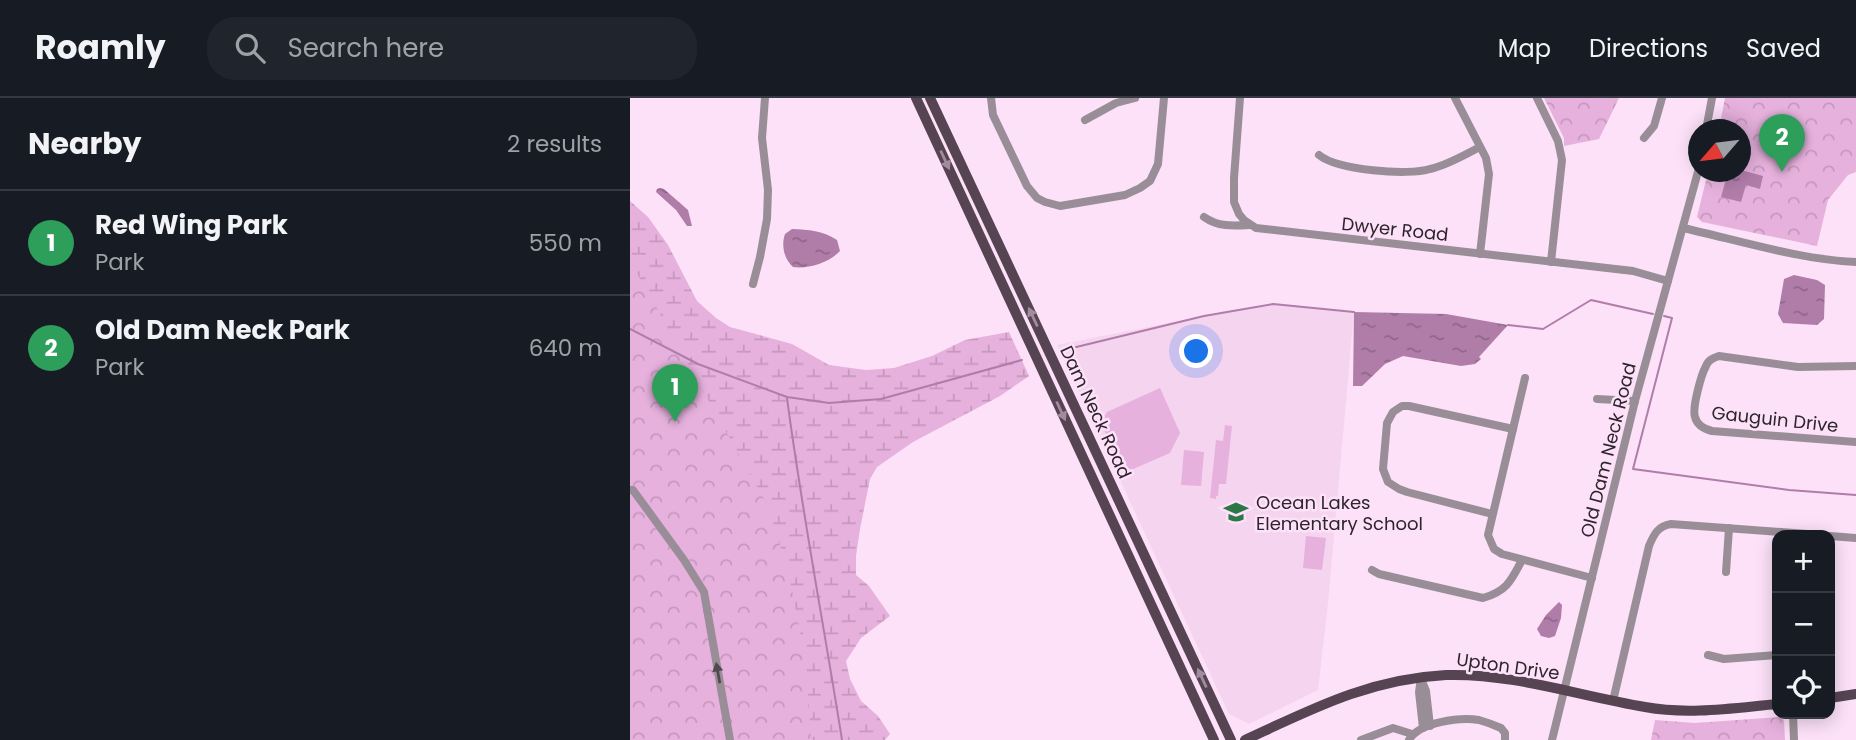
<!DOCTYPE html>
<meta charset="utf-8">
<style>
:root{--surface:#171b24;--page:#20242c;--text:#f1f3f6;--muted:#9ea1a6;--line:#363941;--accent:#b45309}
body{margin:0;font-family:Poppins,sans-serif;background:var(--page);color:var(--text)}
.controls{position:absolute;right:21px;bottom:21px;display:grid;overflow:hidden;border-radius:14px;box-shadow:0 4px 18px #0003}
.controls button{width:63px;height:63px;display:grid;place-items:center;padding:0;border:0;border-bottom:2px solid var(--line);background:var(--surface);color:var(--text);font:35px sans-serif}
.compass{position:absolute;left:1058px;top:21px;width:63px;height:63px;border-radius:50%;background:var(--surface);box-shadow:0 4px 18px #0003;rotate:242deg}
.you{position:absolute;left:567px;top:254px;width:24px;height:24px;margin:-18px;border:5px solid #fff;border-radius:50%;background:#1a73e8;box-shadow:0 0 0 10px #1a73e833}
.badge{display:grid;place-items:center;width:46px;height:46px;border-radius:50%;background:var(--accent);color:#fff;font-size:23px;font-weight:700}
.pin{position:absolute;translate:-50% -58px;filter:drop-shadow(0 2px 4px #0008)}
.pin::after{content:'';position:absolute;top:37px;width:24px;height:21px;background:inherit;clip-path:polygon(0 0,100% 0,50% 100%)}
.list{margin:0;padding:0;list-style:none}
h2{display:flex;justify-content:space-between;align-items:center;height:91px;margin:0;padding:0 28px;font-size:30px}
h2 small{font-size:23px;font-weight:400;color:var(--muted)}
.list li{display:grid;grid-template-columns:46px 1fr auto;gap:21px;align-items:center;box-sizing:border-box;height:105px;padding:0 28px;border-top:2px solid var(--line)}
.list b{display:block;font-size:26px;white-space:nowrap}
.list p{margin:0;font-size:23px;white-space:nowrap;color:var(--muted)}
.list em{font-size:23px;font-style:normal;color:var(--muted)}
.icon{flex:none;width:38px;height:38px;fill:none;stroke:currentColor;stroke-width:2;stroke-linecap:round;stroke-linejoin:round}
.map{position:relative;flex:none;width:1226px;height:642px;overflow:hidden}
header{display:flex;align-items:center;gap:42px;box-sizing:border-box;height:98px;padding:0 35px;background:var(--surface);border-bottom:2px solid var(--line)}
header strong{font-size:33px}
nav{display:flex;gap:38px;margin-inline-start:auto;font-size:24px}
.search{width:490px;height:63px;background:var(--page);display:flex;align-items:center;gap:18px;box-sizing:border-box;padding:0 24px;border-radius:28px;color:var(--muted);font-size:26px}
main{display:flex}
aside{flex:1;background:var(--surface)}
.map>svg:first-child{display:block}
.built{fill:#f5d4f0}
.wetland{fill:url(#wetland-marsh)}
.park{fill:url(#park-crowns)}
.garden{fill:#e6b1dd}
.water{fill:url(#water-ripples)}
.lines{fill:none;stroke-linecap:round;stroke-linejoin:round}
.stream{stroke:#b07da9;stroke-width:2}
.minor{stroke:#998e97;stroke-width:8}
.major{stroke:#564453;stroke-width:10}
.oneway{fill:#a18b9d}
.oneway2{fill:#534951}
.labels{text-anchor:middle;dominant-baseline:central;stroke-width:5;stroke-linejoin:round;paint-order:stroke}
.street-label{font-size:18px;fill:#2e242c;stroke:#fce1f8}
.poi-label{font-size:18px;fill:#2e242c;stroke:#fce1f8;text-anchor:start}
</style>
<header>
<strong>Roamly</strong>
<div class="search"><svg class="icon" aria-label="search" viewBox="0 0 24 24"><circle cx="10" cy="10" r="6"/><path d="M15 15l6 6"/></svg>Search here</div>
<nav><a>Map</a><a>Directions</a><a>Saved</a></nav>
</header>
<main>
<aside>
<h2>Nearby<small>2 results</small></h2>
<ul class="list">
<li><span class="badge" style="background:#2e9e5b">1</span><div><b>Red Wing Park</b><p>Park</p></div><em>550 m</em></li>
<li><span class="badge" style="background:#2e9e5b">2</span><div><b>Old Dam Neck Park</b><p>Park</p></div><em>640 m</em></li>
</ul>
</aside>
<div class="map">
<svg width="1226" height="642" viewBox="0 0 1226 642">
<defs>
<pattern id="wetland-marsh" width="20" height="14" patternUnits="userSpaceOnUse" patternTransform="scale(1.75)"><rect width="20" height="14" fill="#e6b1dd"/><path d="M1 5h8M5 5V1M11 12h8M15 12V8" fill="none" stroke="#c698be"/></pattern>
<pattern id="park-crowns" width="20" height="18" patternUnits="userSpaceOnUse" patternTransform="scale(1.75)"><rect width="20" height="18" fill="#e6b1dd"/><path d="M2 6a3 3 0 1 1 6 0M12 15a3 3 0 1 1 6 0" fill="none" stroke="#c698be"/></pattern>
<pattern id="water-ripples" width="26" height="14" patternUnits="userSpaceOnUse" patternTransform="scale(1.75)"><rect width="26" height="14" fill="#b07da9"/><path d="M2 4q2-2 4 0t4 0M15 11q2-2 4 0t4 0" fill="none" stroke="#90668a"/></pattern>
</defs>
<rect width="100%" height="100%" fill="#fce1f8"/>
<path class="built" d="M 643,206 L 724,214 L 698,505 L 688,592 L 619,626 L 599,616 L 427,247 L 574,218 Z"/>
<path class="wetland" d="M 0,103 L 18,119 L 38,147 L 67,203 L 86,220 L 100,229 L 162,246 L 199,267 L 236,272 L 264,270 L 302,258 L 335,242 L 379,234 L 399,278 L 370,298 L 283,344 L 247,369 L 240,381 L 230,431 L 226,458 L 226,477 L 239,488 L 260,518 L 231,540 L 216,563 L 220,581 L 231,603 L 248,618 L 260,636 L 255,642 L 152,642 L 0,312 Z"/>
<g class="park">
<path d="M 914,0 L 989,0 L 969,41 L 934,48 L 934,40 Z"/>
<path d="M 1095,0 L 1226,0 L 1226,74 L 1218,77 L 1198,102 L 1187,148 L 1072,124 L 1067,119 L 1078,74 L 1111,74 L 1111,32 L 1089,31 Z"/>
<path d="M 0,163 L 138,408 L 159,477 L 176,564 L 181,642 L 0,642 Z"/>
<path d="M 1151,619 L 1154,622 L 1155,642 L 1021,642 L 1025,622 L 1065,625 Z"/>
</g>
<g class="garden">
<path d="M 530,290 L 550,335 L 540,355 L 494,375 L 471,325 L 477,314 Z"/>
<path d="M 595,327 L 602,328 L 596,386 L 589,386 L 588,398 L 586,398 L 586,401 L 580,400 L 586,342 L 593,343 Z"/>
<path d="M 554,352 L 574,354 L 571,388 L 551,387 Z"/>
<path d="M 676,438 L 696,440 L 692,472 L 673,470 Z"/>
</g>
<g class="water">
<path d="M 1111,72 L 1133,78 L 1130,91 L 1116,87 L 1111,104 L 1091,99 L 1098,74 L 1111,74 Z"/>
<path d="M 30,90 L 34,91 L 58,112 L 62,128 L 57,128 L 46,112 L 26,94 L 27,91 Z"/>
<path d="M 162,131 C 179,132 192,132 207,142 L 210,153 C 199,165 178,171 163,169 C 154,161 151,147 155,136 Z"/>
<path d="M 1164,177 L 1187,182 L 1195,187 L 1194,221 L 1187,227 L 1153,225 L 1148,216 L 1154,181 Z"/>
<path d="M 724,214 L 816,216 L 878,227 L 849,259 L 851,261 L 845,266 L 831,268 L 773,258 L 755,266 L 732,288 L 723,288 Z"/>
<path d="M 929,504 L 932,507 L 931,520 L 925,538 L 919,540 L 911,538 L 907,531 L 916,517 Z"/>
</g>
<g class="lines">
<g class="stream">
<path d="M 1034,218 L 1042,220 L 1003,371 L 1159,392 L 1226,397"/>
<path d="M 878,227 L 913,231 L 961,202 L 1023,216"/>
<path d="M 0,231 L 68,266 L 157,299 L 199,305 L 251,301 L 392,262"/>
<path d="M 434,252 L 574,218 L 643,206 L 724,214"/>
<path d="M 157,300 C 172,414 194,528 212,642"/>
</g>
<g class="minor">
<path d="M 361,0 L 363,17 L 397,88 L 407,100 L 415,104 L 430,108 L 495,97 L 510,90 L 520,83 L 528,66 L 534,0"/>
<path d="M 610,0 L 604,80 L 604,104 L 609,116 L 614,122 L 626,130 L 1003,173 L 1038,183"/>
<path d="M 825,0 L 856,60 L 859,76 L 850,156"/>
<path d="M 907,0 L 928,43 L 932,62 L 921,164"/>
<path d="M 455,22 L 486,5 L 505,0"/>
<path d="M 1076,32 L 1082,0"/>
<path d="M 1014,40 L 1024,28 L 1032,0"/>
<path d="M 689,57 C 707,72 778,78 800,71 C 818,67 834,57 850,49"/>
<path d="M 574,119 C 588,129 603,128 620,127"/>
<path d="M 1053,130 C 1107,142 1171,162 1226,164"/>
<path d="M 123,186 L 130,159 L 137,121 L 138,92 L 132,40 L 135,0"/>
<path d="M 1226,268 L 1168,269 L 1089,258 C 1083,260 1078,262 1076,268 C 1071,277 1062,310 1065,319 C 1067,327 1074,331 1082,333 L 1226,344"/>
<path d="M 895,280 L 858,437 L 864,451 L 872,456 L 962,480"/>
<path d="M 967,301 L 1005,303"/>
<path d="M 0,392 L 3,392 L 54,462 L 74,494 L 100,642"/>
<path d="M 862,416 L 777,394 L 769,391 L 758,384 L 753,371 L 757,325 L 763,314 L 772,308 L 779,308 L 883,331"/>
<path d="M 1200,438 L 1226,440"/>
<path d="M 742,472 L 749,476 L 853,500 C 877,493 881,483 892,462"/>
<path d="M 1096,474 L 1099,430"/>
<path d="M 1078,557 L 1094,561 L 1147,557"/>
<path d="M 791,580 L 789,594 L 793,630"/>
<path d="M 792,583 L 796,593 L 800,628"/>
<path d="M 983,603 L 1019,448 C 1024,436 1028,428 1041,426 L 1191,437"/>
<path d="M 1163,616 L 1164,642"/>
<path d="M 731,642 L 763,630 L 782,636"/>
<path d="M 779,642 C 789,624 830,619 849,622 C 856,624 864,627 871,630 L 875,635 L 875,642"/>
<path d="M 922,642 L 1005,303 L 1069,70"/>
</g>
<g class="major">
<path d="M 286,0 L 584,642"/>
<path d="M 300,0 L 601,642"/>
<path d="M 1200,600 L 1226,596"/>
<path d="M 615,642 C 682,611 739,581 816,577 C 883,575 949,598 1015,609 C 1059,617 1103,610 1147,606"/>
</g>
</g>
<defs><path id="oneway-solid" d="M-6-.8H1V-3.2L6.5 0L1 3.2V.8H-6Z" transform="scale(1.75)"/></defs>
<g class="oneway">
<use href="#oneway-solid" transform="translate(315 62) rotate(65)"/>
<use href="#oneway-solid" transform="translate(403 219) rotate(-115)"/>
<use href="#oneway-solid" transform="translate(431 313) rotate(65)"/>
<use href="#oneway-solid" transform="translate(572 580) rotate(-115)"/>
</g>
<use class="oneway2" href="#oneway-solid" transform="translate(88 575) rotate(-100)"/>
<defs>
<g id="school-bare" transform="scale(1.89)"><path d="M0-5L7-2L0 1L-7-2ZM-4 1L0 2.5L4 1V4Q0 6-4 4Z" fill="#2c7746" stroke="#fce1f8" stroke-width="2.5" paint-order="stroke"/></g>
</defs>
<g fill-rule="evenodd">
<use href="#school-bare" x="606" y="414"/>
</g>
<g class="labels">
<g class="street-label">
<text transform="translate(765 131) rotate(6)">Dwyer Road</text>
<text transform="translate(466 314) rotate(65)">Dam Neck Road</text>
<text transform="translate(1145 321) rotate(6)">Gauguin Drive</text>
<text transform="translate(978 352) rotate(-76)">Old Dam Neck Road</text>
<text transform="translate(878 568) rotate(8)">Upton Drive</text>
</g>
<g class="poi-label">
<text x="626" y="404">Ocean Lakes<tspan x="626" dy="21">Elementary School</tspan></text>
</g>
</g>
</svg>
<div class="controls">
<button>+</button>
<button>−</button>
<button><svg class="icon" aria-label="locate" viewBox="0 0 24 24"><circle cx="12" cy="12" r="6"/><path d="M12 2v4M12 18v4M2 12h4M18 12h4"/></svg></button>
</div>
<svg class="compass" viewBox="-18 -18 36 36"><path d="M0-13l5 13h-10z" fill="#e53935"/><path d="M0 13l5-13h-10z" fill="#9ea1a6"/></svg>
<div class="you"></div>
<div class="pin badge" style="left:45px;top:324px;background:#2e9e5b">1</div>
<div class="pin badge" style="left:1152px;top:74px;background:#2e9e5b">2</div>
</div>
</main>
